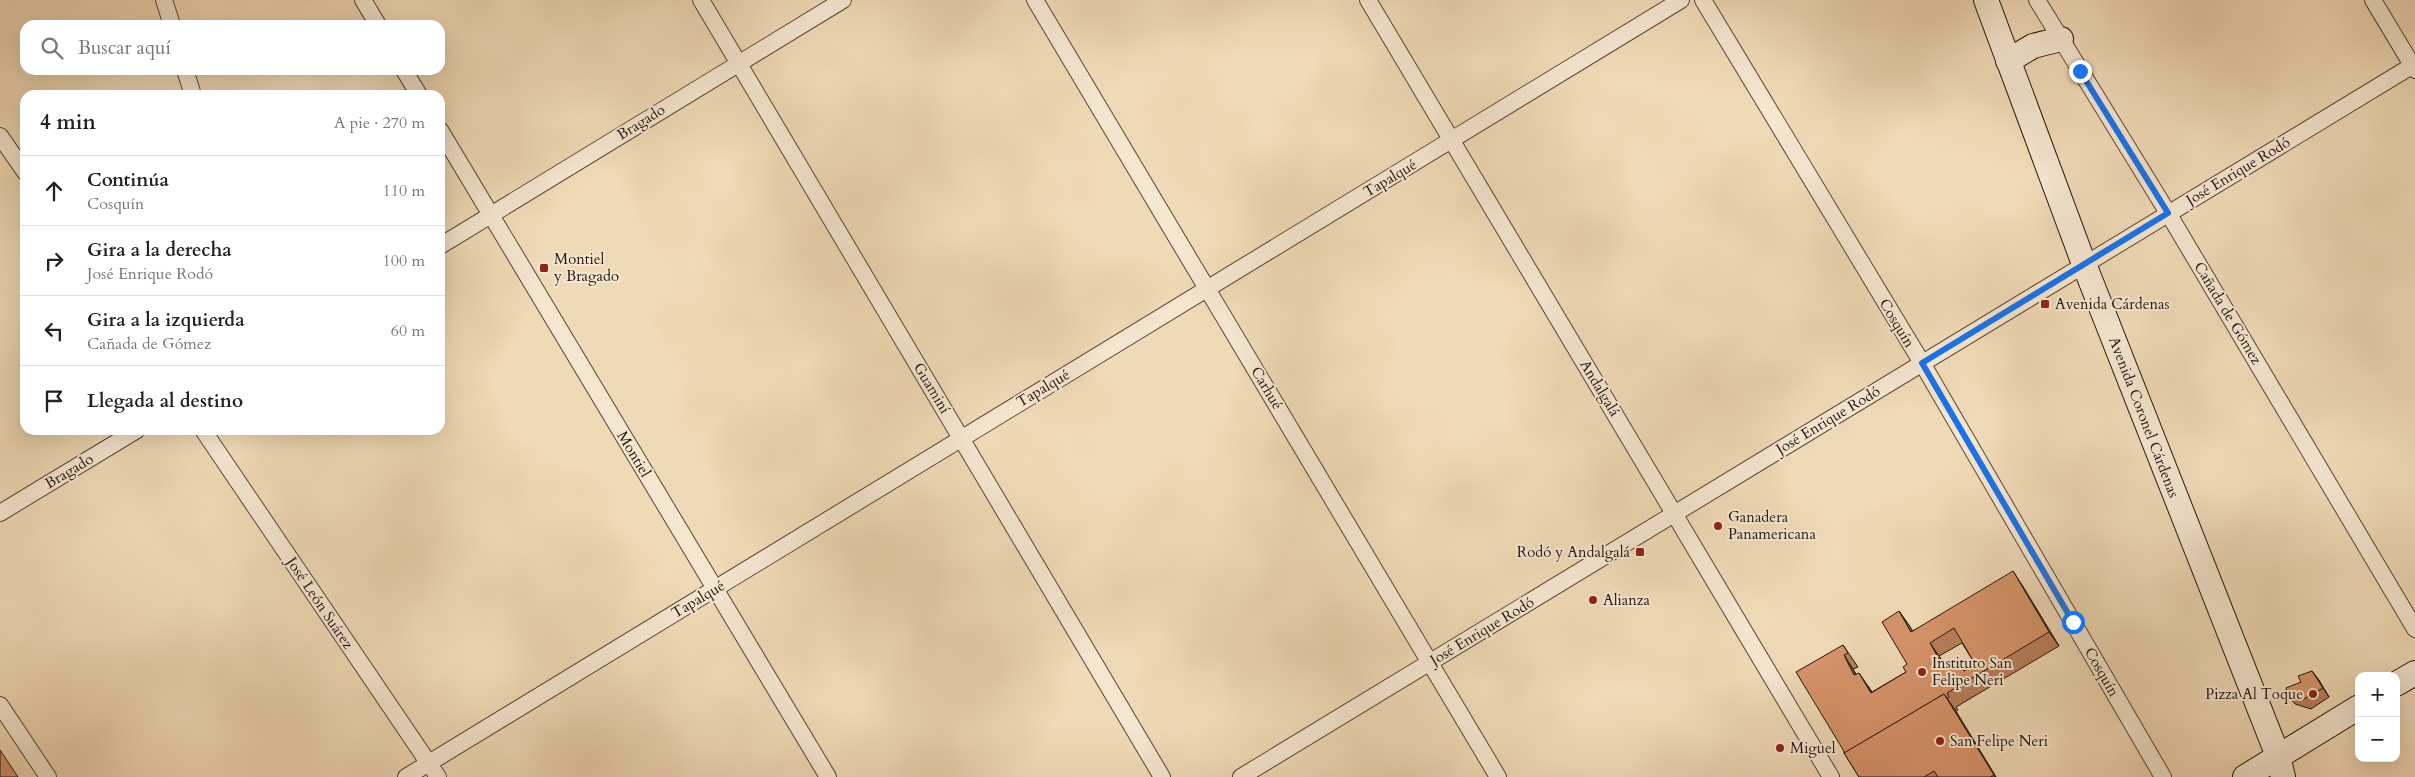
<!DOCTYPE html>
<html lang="es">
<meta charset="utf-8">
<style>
:root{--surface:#fff;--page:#f2f2f2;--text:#222;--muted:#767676;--line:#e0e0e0}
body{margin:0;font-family:Cardo,serif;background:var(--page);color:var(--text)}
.controls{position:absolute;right:15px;bottom:15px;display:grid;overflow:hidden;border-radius:10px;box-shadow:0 5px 20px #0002}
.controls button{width:45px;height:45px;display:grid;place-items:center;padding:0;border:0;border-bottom:1px solid var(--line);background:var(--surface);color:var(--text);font:25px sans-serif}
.stop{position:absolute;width:15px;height:15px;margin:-11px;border:4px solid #1a73e8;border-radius:50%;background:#fff}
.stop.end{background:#1a73e8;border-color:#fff;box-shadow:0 1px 5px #0008}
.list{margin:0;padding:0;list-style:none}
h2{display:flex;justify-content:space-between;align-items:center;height:65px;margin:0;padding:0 20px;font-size:21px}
h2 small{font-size:16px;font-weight:400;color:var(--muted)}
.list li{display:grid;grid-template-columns:32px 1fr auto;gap:15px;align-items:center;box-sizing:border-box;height:70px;padding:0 20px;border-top:1px solid var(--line)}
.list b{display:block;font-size:19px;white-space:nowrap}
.list p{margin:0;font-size:16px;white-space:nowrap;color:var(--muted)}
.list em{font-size:16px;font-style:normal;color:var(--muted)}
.icon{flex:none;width:28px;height:28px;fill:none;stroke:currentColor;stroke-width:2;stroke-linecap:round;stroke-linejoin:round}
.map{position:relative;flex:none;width:2415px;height:777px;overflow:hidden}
.search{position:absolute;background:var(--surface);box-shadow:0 5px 20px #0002;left:20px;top:20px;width:425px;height:55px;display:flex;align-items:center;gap:12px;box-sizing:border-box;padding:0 18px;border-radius:15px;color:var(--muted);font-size:19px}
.panel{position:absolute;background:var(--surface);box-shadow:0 5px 20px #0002;left:20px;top:90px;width:425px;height:345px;border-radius:15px}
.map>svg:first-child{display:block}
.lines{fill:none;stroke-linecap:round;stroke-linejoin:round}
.street-casing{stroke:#564638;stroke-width:18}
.secondary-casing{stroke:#22150e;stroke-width:26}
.street{stroke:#f5e6d0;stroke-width:16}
.secondary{stroke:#f5e6d0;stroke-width:24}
.wall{fill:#b87e5a;stroke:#22150e;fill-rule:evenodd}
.shaded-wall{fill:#96674a;stroke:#22150e}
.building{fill:#d69369;stroke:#22150e;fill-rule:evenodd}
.route{stroke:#1a73e8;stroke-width:6}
.poi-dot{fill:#8f2418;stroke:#f5e6d0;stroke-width:2}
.labels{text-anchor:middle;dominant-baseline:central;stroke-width:4;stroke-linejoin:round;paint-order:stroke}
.street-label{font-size:15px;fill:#22150e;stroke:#f5e6d0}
.poi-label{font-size:15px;fill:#22150e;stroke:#f5e6d0;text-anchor:start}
</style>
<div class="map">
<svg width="2415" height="777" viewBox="0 0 2415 777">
<rect width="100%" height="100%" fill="#f0d9b6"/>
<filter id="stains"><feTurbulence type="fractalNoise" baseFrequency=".004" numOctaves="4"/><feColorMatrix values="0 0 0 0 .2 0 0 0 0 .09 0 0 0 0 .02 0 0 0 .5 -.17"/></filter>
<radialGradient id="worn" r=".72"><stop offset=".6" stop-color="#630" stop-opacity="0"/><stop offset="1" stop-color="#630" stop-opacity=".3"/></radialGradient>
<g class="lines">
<g class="street-casing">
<g id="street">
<path d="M 164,0 L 172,25"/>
<path d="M 363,0 L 378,25"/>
<path d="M 701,0 L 1162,777"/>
<path d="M 1035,0 L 1498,777"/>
<path d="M 1368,0 L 1831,777"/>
<path d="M 1703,0 L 1922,363 L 2163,777"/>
<path d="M 2037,0 L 2168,213 L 2415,629"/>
<path d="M 2373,0 L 2415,70"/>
<path d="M 185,70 L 193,95"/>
<path d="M 404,70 L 419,95"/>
<path d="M 440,130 L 828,777"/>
<path d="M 0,136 L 25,172"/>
<path d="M 440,246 L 843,0"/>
<path d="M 203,430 L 438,777"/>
<path d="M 0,513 L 137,430"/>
<path d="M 0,705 L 48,777"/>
<path d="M 406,777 L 1681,0"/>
<path d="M 1241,777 L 2415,64"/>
</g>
</g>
<g class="secondary-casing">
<g id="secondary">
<path d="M 1986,0 L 2084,264 L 2278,756 L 2283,777"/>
<path d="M 2008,61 L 2033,46 L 2061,39"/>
<path d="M 2396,684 L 2415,673"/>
<path d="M 2245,777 L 2359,707"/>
</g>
</g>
<use href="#street" class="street"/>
<use href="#secondary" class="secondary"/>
</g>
<g class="wall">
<path d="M 2022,585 L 2059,646 L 1956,707 L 1958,710 L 1956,712 L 1996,777 L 1859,777 L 1844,753 L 1843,645 L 1858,667 L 1853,669 L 1856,674 L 1868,686 L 1872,692 L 1906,672 L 1907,664 L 1899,611 L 1912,631 ZM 1962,643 L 1975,664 L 1964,671 L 1945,665 L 1939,656 Z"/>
<path d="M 2312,671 L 2329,697 L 2311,709 L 2295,704 L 2288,695 Z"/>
</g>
<g class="shaded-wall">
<path d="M 2013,571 L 2022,585 L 2059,646 L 2049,632 Z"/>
<path d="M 1899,611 L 1909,625 L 1921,645 L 1911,632 Z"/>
<path d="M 1930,643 L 1939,656 L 1953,680 L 1943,666 Z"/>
<path d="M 1844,655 L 1853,669 L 1864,689 L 1854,675 Z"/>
<path d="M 2312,671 L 2319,680 L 2329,697 L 2323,688 Z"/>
<path d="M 1859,673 L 1868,686 L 1880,706 L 1871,693 Z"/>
<path d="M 1944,694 L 1956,711 L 1996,777 L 1995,777 Z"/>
</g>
<g class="building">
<path d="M 2013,571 L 2049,632 L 1947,693 L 1949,697 L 1947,698 L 1944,694 L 1845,753 L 1796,672 L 1843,645 L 1848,653 L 1844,655 L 1854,675 L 1859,673 L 1871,693 L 1906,672 L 1903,667 L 1907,664 L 1882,622 L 1899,611 L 1911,632 ZM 1954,628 L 1975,664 L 1964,671 L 1956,660 L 1943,666 L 1930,643 Z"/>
<path d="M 2312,671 L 2323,688 L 2304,699 L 2288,695 L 2286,688 L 2301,682 L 2298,676 Z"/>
<path d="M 1944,694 L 1994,775 L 1990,777 L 1938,777 L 1934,771 L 1924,777 L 1859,777 L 1844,753 Z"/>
<path d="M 0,750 L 18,777 L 0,777 Z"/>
</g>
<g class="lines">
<path class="route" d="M 2073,622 L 1922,363 L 2168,213 L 2080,71"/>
</g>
<g class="poi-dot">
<rect x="539" y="263" width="10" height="10" rx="2.5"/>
<rect x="2040" y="299" width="10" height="10" rx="2.5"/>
<circle cx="1718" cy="526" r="5"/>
<rect x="1635" y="547" width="10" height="10" rx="2.5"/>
<circle cx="1593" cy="600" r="5"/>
<circle cx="1922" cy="672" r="5"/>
<circle cx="2313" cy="694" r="5"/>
<circle cx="1940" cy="741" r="5"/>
<circle cx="1780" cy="748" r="5"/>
</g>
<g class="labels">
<g class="street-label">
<text transform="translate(641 122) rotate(-32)">Bragado</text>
<text transform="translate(2238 171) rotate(-31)">José Enrique Rodó</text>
<text transform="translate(1390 178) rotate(-31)">Tapalqué</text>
<text transform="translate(2228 313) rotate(59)">Cañada de Gómez</text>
<text transform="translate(1897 323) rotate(59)">Cosquín</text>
<text transform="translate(932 388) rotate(59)">Guaminí</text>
<text transform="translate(1043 388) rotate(-31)">Tapalqué</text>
<text transform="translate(1267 388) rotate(59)">Carhué</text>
<text transform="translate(1600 388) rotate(59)">Andalgalá</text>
<text transform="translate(2144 417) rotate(69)">Avenida Coronel Cárdenas</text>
<text transform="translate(1828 420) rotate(-31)">José Enrique Rodó</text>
<text transform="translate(634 454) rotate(59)">Montiel</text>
<text transform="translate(69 471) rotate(-31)">Bragado</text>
<text transform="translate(698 599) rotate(-31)">Tapalqué</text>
<text transform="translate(320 603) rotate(56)">José León Suárez</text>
<text transform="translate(1482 631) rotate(-31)">José Enrique Rodó</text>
<text transform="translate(2102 672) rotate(60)">Cosquín</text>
</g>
<g class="poi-label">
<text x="554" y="259">Montiel<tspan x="554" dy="17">y Bragado</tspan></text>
<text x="2055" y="304">Avenida Cárdenas</text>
<text x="1728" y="517">Ganadera<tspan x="1728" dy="17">Panamericana</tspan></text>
<text x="1630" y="552" text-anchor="end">Rodó y Andalgalá</text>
<text x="1603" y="600">Alianza</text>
<text x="1932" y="663">Instituto San<tspan x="1932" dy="17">Felipe Neri</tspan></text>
<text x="2303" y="694" text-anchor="end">Pizza Al Toque</text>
<text x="1950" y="741">San Felipe Neri</text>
<text x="1790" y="748">Miguel</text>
</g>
</g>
<rect width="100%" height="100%" filter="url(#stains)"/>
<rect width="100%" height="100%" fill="url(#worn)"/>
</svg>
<div class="controls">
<button>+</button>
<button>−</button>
</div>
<div class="stop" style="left:2073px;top:622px"></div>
<div class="stop end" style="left:2080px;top:71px"></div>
<div class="search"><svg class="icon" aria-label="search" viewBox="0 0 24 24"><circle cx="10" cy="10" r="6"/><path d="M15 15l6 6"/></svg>Buscar aquí</div>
<section class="panel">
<h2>4 min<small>A pie · 270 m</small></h2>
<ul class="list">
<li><svg class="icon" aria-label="ahead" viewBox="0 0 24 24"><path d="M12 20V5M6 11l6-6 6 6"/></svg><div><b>Continúa</b><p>Cosquín</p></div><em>110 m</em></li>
<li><svg class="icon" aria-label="right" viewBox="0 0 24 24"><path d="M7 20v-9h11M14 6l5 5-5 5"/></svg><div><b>Gira a la derecha</b><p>José Enrique Rodó</p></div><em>100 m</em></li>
<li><svg class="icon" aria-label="left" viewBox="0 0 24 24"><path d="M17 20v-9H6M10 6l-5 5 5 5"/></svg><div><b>Gira a la izquierda</b><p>Cañada de Gómez</p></div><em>60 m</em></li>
<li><svg class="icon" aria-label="arrive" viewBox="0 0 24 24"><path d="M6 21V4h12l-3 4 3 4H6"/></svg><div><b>Llegada al destino</b></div></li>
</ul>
</section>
</div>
